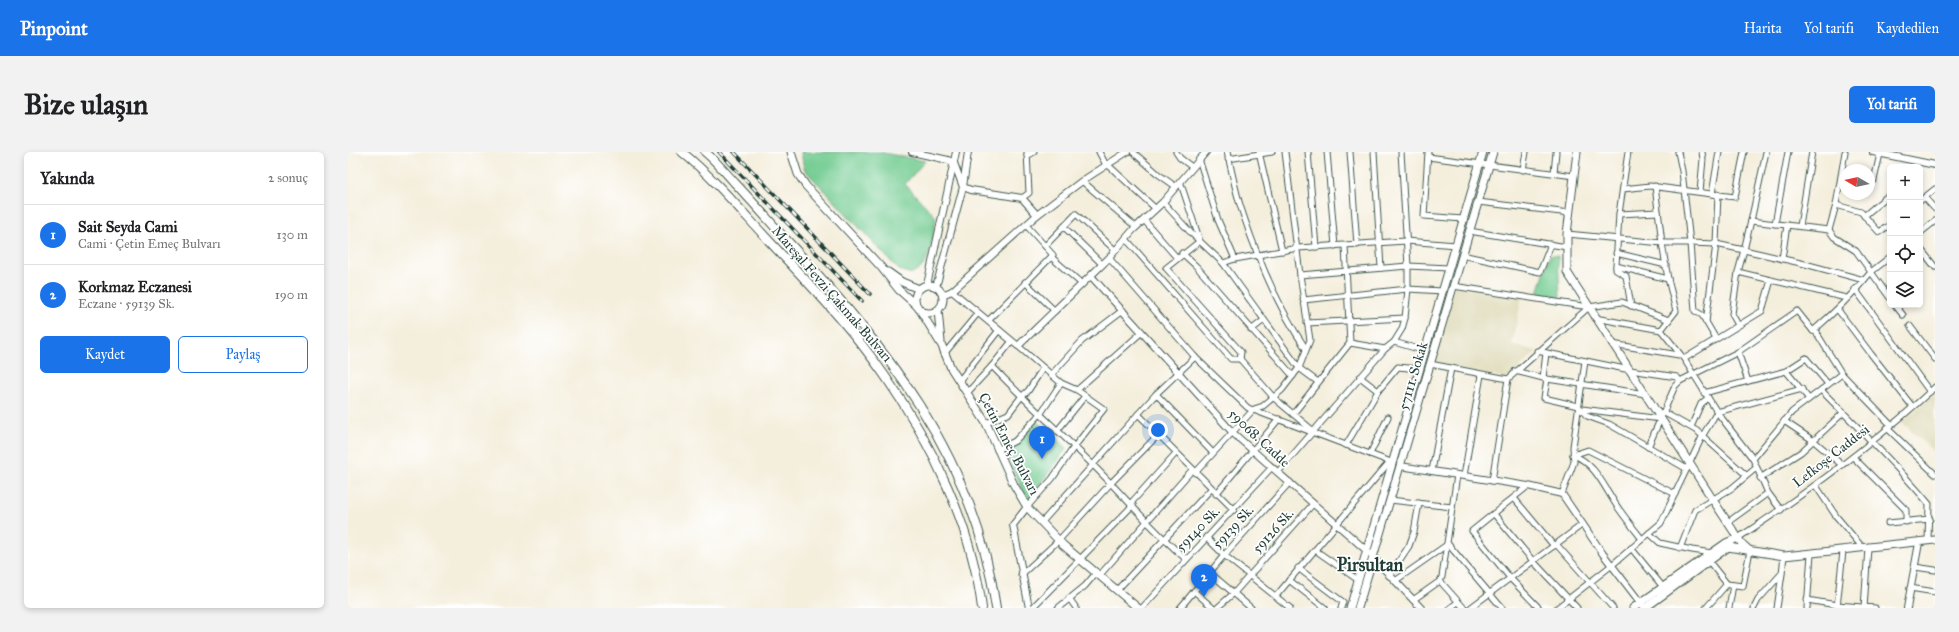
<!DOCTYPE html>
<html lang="tr">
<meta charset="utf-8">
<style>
:root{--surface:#fff;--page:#f2f2f2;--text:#202124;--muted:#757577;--line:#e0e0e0;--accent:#1a73e8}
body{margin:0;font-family:"IM FELL Great Primer",serif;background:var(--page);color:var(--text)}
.controls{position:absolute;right:12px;top:12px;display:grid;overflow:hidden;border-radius:6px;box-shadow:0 2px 6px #0003}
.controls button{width:36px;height:36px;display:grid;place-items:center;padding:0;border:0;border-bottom:1px solid var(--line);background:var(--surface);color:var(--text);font:20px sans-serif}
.compass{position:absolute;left:1491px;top:12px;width:36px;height:36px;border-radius:50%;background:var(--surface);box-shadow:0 2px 6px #0003;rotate:279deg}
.you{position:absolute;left:810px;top:278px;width:14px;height:14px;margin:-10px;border:3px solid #fff;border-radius:50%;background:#1a73e8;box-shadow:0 0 0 6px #1a73e833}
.badge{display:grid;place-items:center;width:26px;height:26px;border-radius:50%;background:var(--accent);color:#fff;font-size:13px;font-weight:700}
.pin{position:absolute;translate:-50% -33px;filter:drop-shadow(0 1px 2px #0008)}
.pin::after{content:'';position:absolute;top:21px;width:14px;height:12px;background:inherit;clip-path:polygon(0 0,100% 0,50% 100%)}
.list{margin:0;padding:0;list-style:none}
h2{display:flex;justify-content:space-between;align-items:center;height:52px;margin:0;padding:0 16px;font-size:17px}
h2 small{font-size:13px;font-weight:400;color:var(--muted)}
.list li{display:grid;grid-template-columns:26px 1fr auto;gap:12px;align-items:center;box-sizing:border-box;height:60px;padding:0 16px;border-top:1px solid var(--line)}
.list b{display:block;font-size:15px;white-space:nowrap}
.list p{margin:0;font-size:13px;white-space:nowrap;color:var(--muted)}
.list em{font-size:13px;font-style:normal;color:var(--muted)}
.actions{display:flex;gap:8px;padding:12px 16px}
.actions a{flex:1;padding:9px 0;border:1px solid var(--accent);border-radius:6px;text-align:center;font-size:14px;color:var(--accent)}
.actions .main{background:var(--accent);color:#fff}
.icon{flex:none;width:22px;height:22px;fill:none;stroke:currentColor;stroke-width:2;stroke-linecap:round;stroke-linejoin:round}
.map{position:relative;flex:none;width:1587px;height:456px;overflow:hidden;border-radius:6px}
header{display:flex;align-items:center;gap:24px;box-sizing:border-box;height:56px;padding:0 20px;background:var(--accent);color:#fff}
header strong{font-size:19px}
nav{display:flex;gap:22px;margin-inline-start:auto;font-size:14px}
.intro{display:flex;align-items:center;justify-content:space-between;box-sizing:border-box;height:96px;padding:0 24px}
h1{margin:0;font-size:28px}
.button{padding:10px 18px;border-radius:6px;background:var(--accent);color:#fff;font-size:14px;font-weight:700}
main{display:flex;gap:24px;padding:0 24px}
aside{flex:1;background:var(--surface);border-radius:6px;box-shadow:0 2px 6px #0003}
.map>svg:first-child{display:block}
.built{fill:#e0dcbb}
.green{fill:#73cc92;stroke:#498463}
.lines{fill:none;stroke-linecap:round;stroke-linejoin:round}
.minor-casing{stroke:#3f584d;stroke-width:7}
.tertiary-casing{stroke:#3f584d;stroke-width:8}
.secondary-casing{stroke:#3f584d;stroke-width:9}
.primary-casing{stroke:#3f584d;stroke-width:10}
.minor{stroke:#fff;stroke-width:5}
.tertiary{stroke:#fff;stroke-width:6}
.secondary{stroke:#fff;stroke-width:7}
.primary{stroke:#fff;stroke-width:8}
.rail-casing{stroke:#1f3d34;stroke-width:3.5}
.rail{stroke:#fff;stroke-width:2;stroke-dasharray:6;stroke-linecap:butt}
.labels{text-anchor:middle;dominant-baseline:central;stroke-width:3.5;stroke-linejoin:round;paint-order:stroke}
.street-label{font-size:14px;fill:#1f3d34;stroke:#fff}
.district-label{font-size:18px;font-weight:bold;fill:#1f3d34;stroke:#fff}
</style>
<header>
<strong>Pinpoint</strong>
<nav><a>Harita</a><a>Yol tarifi</a><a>Kaydedilen</a></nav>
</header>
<div class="intro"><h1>Bize ulaşın</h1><a class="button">Yol tarifi</a></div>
<main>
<aside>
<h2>Yakında<small>2 sonuç</small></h2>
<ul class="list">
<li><span class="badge">1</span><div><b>Sait Seyda Cami</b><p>Cami · Çetin Emeç Bulvarı</p></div><em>130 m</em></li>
<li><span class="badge">2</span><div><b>Korkmaz Eczanesi</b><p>Eczane · 59139 Sk.</p></div><em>190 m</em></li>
</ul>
<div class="actions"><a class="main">Kaydet</a><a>Paylaş</a></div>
</aside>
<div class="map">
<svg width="1587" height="456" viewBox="0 0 1587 456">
<rect width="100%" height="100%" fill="#fff"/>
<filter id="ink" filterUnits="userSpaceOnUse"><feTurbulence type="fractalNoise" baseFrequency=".025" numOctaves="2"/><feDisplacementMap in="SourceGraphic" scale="8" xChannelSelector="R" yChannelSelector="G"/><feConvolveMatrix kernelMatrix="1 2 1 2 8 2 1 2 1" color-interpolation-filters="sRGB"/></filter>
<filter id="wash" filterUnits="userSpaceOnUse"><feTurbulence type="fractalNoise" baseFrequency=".012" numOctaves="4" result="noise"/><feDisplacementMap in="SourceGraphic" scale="16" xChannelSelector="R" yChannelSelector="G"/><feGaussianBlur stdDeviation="0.9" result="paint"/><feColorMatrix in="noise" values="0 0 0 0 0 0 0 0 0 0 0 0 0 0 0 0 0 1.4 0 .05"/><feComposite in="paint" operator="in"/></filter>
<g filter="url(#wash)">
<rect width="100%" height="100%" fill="#f4eedc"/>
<g class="built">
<path d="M 1105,134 L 1174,144 L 1164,193 L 1189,199 L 1160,227 L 1082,212 Z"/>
<path d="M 1587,241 L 1587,301 L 1554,270 Z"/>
</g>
<g class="green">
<path d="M 453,0 L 531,0 L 577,9 L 557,32 L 588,65 C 585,80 583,118 564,121 C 561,122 555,119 551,118 L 456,17 Z"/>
<path d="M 1202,103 L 1210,104 L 1212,146 L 1190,141 Z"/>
<path d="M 687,268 L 719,296 L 680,348 L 657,300 Z"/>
</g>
</g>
<g filter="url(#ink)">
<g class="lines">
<g class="minor-casing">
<g id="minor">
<path d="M 751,0 L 758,13"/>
<path d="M 785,0 L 810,22 L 827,34"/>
<path d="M 828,0 L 832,6 L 844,15"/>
<path d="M 879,0 C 884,19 887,38 893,56 C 909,105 929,154 958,197"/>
<path d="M 911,0 L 934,99"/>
<path d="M 960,0 L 968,95"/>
<path d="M 979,0 L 987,94"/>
<path d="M 1002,0 L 1009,93"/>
<path d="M 1026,0 L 1033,116"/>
<path d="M 1080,0 L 1076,64 L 1115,67"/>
<path d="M 1280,0 L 1271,62 L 1268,114 L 1268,118 L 1278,124 L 1283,154"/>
<path d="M 1330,0 L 1334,19 L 1342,91 L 1368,92 L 1396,98 L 1390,120 L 1384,162 L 1390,173"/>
<path d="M 1418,0 L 1403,69 L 1396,98 L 1457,112 L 1516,128"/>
<path d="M 679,4 L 686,0"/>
<path d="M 1080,5 L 1226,24"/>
<path d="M 851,7 L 870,68 L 887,107"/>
<path d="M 880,7 L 924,0"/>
<path d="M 759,12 L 808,57"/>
<path d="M 1175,18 L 1178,0"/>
<path d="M 1206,21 L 1208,0"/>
<path d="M 1521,28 L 1526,28 L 1532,2"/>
<path d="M 734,29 L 788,75"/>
<path d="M 832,29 L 851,86"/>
<path d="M 1307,34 L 1314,91 L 1342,91 L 1347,159 L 1354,163 L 1368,187"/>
<path d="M 1275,37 L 1302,34 L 1387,45 L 1396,0"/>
<path d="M 1352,40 L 1355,7 L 1354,0"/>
<path d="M 1364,42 L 1371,0"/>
<path d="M 674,46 L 681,41 L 679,0"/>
<path d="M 1577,46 L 1587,57"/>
<path d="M 1572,49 L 1587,37"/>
<path d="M 815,50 L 843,81 L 875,111 L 887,107 L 950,96 L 1058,89 L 1108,93"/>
<path d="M 1130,50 L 1222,61"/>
<path d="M 1488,53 L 1513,60 L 1531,80 L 1542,73"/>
<path d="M 1271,62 L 1310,60"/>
<path d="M 1516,64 L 1542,42"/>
<path d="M 796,68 L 829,106"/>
<path d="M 1403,69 L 1481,78"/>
<path d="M 1427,72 L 1440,0"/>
<path d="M 1452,74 L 1464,0"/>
<path d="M 716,75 L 754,112"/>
<path d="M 1121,79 L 1219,95"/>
<path d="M 1572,81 L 1587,69"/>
<path d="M 1219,82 L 1314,91 L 1320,127 L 1328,159 L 1313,178 L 1336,207 L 1369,260 L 1405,307 L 1420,341 L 1433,358"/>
<path d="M 778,87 L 883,207 L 892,207"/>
<path d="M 852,89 L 818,116 L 893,200 L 892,207"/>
<path d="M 697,94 L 728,62 L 767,98"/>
<path d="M 1572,96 L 1587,115"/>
<path d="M 834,101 L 848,114 L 945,224"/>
<path d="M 1268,101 L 1318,113"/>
<path d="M 1114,103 L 1192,120 L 1203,92"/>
<path d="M 703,105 L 734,132"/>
<path d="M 1542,105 L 1523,120 L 1542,146"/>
<path d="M 761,106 L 847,205 L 900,256 L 1043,310"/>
<path d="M 1434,107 L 1439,73"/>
<path d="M 875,111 L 951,216 L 970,230"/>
<path d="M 1268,114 L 1320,127"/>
<path d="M 1390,120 L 1498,146"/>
<path d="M 952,123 L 1060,114 L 1101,116"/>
<path d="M 677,130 L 707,159"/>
<path d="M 1105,134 L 1241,155 L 1274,150 L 1321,168"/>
<path d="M 1507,137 L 1582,240"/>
<path d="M 955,148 L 1060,137 L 1095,139"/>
<path d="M 1547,153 L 1555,163"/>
<path d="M 1490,158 L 1523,202 L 1564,254"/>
<path d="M 1247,166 L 1313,178"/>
<path d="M 640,169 L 705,103 L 678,73"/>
<path d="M 1358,170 L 1368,92 L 1370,42"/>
<path d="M 959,171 L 1057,166"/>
<path d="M 1562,174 L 1587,207"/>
<path d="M 903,178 L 916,168"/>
<path d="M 1465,179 C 1486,161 1505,142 1523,120 L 1508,99 L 1486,85 L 1481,78 L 1488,53 L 1497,0"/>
<path d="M 1046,190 L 1077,199"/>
<path d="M 1002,191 L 1037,197"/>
<path d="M 1264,192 L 1331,203"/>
<path d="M 670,194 L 713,231 L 729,238 L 756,257 L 726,295 L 704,327 L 679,355"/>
<path d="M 1189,199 L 1282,218 L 1329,225 L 1332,229 L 1390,200 L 1449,159 L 1465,179 L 1468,180 L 1494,222 L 1543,273"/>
<path d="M 1390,200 L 1400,229"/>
<path d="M 596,202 L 630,161"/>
<path d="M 892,207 L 926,246 L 963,277"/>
<path d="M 1336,207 L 1414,159 L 1423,128"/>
<path d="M 1082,212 L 1160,227"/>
<path d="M 644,214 C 677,249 712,280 746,314 C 777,345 805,379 838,407"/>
<path d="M 1167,219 L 1199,227 L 1298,242"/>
<path d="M 1438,219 L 1461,247"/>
<path d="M 704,222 L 734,189 L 775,158"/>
<path d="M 1012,225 L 1030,239"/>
<path d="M 1195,226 L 1198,201"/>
<path d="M 1199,227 L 1196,246 L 1230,254 L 1239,264 L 1261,272 L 1339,317"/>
<path d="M 611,229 L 651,178"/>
<path d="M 729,238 L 794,180"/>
<path d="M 1473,238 C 1510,276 1548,312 1581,352 L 1580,389"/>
<path d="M 619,241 L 644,214 L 664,189"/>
<path d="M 1356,241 L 1438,219 L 1458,206 L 1480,232"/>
<path d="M 808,242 L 865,301"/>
<path d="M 1234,257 L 1313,267"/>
<path d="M 1315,260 L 1349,279 L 1398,323"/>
<path d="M 790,262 L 886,358"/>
<path d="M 945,262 L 1002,191 L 997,94"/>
<path d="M 1436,269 L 1466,289 L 1494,313"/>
<path d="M 638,271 L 660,262 L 673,245 L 680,239 L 695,216"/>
<path d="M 1343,275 L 1353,252 L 1360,246"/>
<path d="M 1539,276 L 1587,322"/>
<path d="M 709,279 L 737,244"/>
<path d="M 998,293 L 1030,239 L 1050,215 L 1071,217"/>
<path d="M 1300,295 L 1327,234 L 1332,229"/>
<path d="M 649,298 L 667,289 L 693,261 L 713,231"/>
<path d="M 1022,302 L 1040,265"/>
<path d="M 1225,303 L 1240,298 L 1327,342"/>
<path d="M 1225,303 C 1248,311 1258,339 1271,357 C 1278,367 1286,377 1294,387"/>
<path d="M 1505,305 L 1558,358 L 1558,370"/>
<path d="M 1405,307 L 1444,260 L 1494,222"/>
<path d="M 1084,319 L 1103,216"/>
<path d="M 930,320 L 1037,197 L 1046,190 L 1054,177 L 1057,166 L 1060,137 L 1060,114 L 1053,0"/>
<path d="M 847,321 L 906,257 L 915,254 L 934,238 L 951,216 L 962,188 L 952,123 L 937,0"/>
<path d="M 1116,324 L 1133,223"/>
<path d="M 1412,326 L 1453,300 L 1495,261"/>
<path d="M 1144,329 L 1160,227 L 1241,155"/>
<path d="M 1180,334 L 1124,379 L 1162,426 L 1191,456"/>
<path d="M 1468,334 L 1488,364 L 1515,396"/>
<path d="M 868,342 L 931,267"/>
<path d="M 1214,342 L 1226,310 L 1225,295 L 1237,209"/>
<path d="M 1166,346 L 1206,394"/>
<path d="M 1042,348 L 1104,355"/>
<path d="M 783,351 L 828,301"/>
<path d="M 1146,362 L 1185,409 L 1229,456"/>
<path d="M 694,370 L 808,242 L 847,205"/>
<path d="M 1380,370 L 1420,341"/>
<path d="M 1540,371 L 1582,367"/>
<path d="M 1301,381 L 1312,391 L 1344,398 L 1364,401"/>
<path d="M 858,385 L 876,403 L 942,456"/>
<path d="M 1390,386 C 1459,341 1526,292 1587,235"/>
<path d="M 1208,392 L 1265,456"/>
<path d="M 1283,396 L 1315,435"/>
<path d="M 1332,396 L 1347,358 L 1384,336 L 1408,316"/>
<path d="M 967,398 L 1010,428"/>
<path d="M 1359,407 L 1379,432"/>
<path d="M 1567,415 L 1587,418"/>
<path d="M 950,416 L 995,450 L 993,456"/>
<path d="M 861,420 L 903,456"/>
<path d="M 673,423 L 711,388 L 763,331 L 810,283"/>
<path d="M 751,424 L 844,318"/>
<path d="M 1041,424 L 1061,394 L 1066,380 L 1071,351"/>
<path d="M 941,428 L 977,456"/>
<path d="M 1047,429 L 1100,392 L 1154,456"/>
<path d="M 1092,429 L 1116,456"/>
<path d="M 1562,436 L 1587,440"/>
<path d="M 769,438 L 863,337"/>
<path d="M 846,439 L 865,456"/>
<path d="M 928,444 L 1038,314 L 1043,310"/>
<path d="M 721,446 L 728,456"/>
<path d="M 1065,448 L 1092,429 L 1094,425 L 1109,323"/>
<path d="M 1459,448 L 1489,453 L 1527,456"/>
<path d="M 1489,455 L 1495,399"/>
<path d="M 684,456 L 785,353"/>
<path d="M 710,456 L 737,434 L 748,421"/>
<path d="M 794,456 L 924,315"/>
<path d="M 832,456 L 878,401 L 942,330"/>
<path d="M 869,456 L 886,441 L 965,352"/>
<path d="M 1102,456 L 1110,450"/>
<path d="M 1122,456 L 1235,372"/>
<path d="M 1209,456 L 1264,413 L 1313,371 L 1355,283 L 1369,260 L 1454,237"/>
<path d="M 1358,456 L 1379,432 L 1395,434 L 1402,399"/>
<path d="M 1381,456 L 1385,433"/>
<path d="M 1406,456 L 1410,448 L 1434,421 L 1436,404"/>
<path d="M 1429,456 L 1434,422"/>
<path d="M 1459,456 L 1463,402"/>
<path d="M 1516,456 L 1520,396"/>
</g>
</g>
<g class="tertiary-casing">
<g id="tertiary">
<path d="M 564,0 L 600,8 L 606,11 L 615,35 L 623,38 L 674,46 L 689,63"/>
<path d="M 1525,0 L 1587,13"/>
<path d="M 743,124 L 885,281 L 1018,398 L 1073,456"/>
<path d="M 579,133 L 608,0"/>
<path d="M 588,135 L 615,35 L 620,0"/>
<path d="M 604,139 L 670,194 L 761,106 L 785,78 L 815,50 L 858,0"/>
<path d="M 594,143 L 604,139 L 689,63 L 734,29 L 779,0"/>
<path d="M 1052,314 L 1180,334 L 1214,342 L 1255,402 L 1295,454"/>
<path d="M 679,355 L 665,373 L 681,456"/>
<path d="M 1559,456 L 1571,391"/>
</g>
</g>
<g class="secondary-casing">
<g id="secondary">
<path d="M 443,0 L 450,22 L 458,34 L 533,115 L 551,138 L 569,154"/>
<path d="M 1229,0 L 1219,82 L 1219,120 L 1365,348 L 1394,392 L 1402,399"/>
<path d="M 540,120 L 554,130 L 571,137"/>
<circle cx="581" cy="147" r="14"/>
<path d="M 572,158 L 594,194 L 603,216 L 638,271 L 666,333 L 679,355 L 715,393 L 790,456"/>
<path d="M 590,158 L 593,190"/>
<path d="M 1380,395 L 1436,404 L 1587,388"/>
<path d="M 1002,456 L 1135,0"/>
<path d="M 1010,456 L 1145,0"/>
<path d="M 1285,456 L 1378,391 L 1390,386"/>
<path d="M 1297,456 L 1383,393"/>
</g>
</g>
<g class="primary-casing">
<g id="primary">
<path d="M 334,0 C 367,27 394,60 423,91 C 462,133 504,176 537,224 C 584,291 624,375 634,456"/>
<path d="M 357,0 C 368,9 377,20 386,30 C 402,47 418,65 433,82 C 535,192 627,302 648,456"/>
</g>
</g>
<use href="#minor" class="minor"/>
<use href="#tertiary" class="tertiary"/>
<use href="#secondary" class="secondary"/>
<use href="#primary" class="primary"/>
<g class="rail-casing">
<g id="rail">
<path d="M 371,0 L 514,149"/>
<path d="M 386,0 L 522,142"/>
</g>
</g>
<use href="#rail" class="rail"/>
</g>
</g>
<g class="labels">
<g class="street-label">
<text transform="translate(484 142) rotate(49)">Mareşal Fevzi Çakmak Bulvarı</text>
<text transform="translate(1065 224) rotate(-73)">57111. Sokak</text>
<text transform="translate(911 286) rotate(43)">59068. Cadde</text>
<text transform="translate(661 292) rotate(62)">Çetin Emeç Bulvarı</text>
<text transform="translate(1483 304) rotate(-38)">Lefkoşe Caddesi</text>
<text transform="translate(885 375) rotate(-47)">59139 Sk.</text>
<text transform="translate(850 377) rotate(-46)">59140 Sk.</text>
<text transform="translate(925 379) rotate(-48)">59126 Sk.</text>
</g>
<g class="district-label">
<text x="1022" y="413">Pirsultan</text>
</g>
</g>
</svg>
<div class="controls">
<button>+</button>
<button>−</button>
<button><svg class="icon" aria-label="locate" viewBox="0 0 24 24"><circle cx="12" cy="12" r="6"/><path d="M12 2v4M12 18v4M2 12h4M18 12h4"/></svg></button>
<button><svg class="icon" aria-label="layers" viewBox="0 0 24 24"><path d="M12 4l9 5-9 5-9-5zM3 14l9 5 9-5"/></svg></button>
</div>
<svg class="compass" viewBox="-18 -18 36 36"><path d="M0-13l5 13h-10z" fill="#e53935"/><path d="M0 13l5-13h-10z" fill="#757577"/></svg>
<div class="you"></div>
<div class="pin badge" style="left:694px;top:307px">1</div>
<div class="pin badge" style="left:856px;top:445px">2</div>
</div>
</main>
